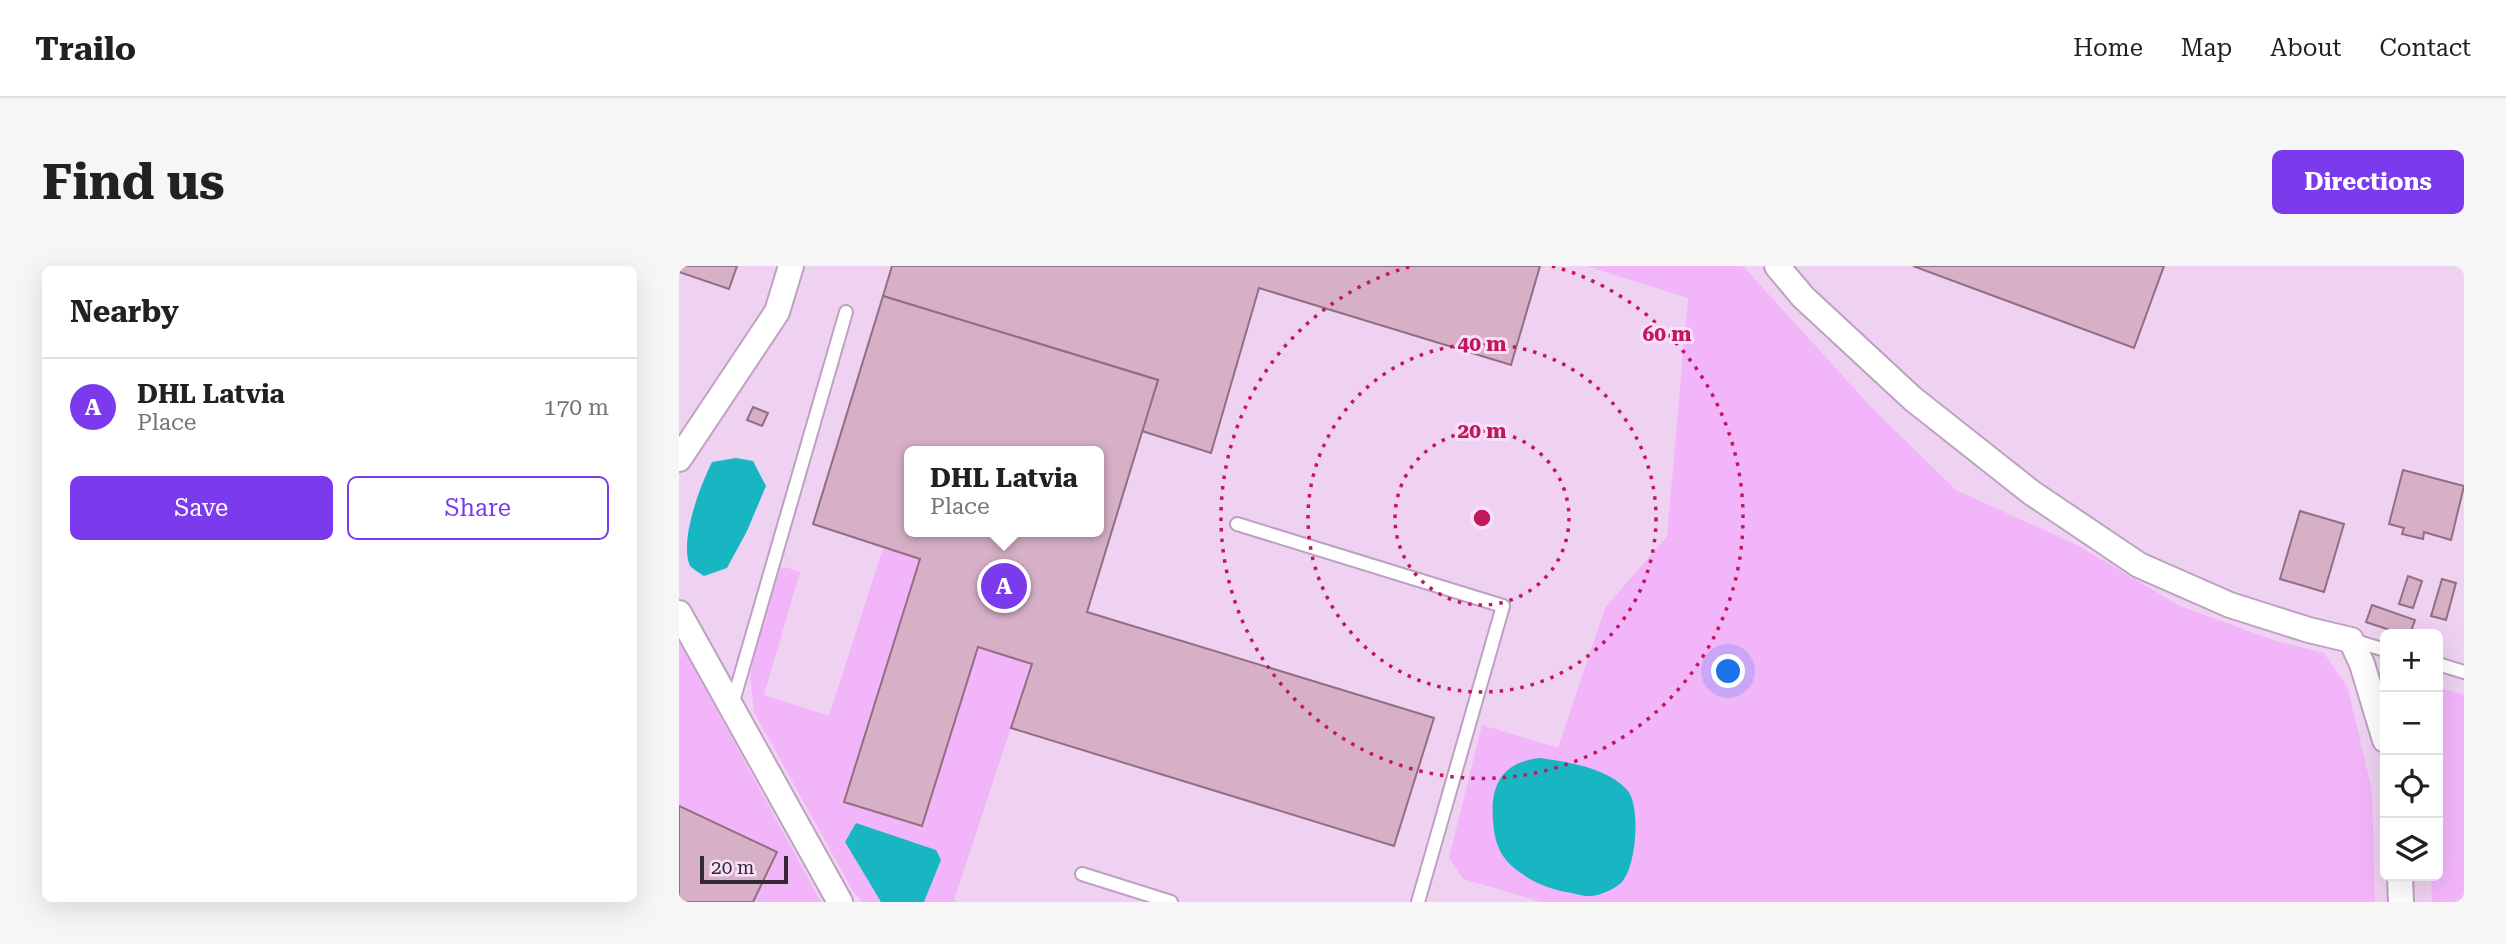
<!DOCTYPE html>
<meta charset="utf-8">
<style>
:root{--surface:#fff;--page:#f6f6f6;--text:#202124;--muted:#757577;--line:#e0e0e0;--accent:#7c3aed}
body{margin:0;font-family:"Roboto Serif",serif;background:var(--page);color:var(--text)}
.controls{position:absolute;right:21px;bottom:21px;display:grid;overflow:hidden;border-radius:10px;box-shadow:0 7px 28px #0002}
.controls button{width:63px;height:63px;display:grid;place-items:center;padding:0;border:0;border-bottom:2px solid var(--line);background:var(--surface);color:var(--text);font:35px sans-serif}
.scale{position:absolute;left:21px;bottom:18px;width:88px;box-sizing:border-box;padding-left:7px;border:4px solid #332834;border-top:0;font-size:19px;line-height:24px;white-space:nowrap;color:#332834;-webkit-text-stroke:5px #f9e1fb;paint-order:stroke}
.you{position:absolute;left:1050px;top:406px;width:24px;height:24px;margin:-18px;border:5px solid #fff;border-radius:50%;background:#1a73e8;box-shadow:0 0 0 10px #1a73e833}
.badge{display:grid;place-items:center;width:46px;height:46px;border-radius:50%;background:var(--accent);color:#fff;font-size:23px;font-weight:700}
.pin{position:absolute;translate:-50% -50%;border:4px solid #fff;box-shadow:0 2px 7px #0006}
.popup{position:absolute;left:225px;top:180px;width:200px;height:91px;box-sizing:border-box;display:grid;place-content:center;border-radius:10px;background:var(--surface);filter:drop-shadow(0 2px 5px #0005);font-size:23px;white-space:nowrap;color:var(--muted)}
.popup b{font-size:26px;color:var(--text)}
.popup::after{content:'';position:absolute;left:50%;top:100%;margin-left:-14px;border:14px solid transparent;border-top-color:var(--surface)}
.list{margin:0;padding:0;list-style:none}
h2{display:flex;justify-content:space-between;align-items:center;height:91px;margin:0;padding:0 28px;font-size:30px}
h2 small{font-size:23px;font-weight:400;color:var(--muted)}
.list li{display:grid;grid-template-columns:46px 1fr auto;gap:21px;align-items:center;box-sizing:border-box;height:98px;padding:0 28px;border-top:2px solid var(--line)}
.list b{display:block;font-size:26px;white-space:nowrap}
.list p{margin:0;font-size:23px;white-space:nowrap;color:var(--muted)}
.list em{font-size:23px;font-style:normal;color:var(--muted)}
.actions{display:flex;gap:14px;padding:21px 28px}
.actions a{flex:1;padding:16px 0;border:2px solid var(--accent);border-radius:10px;text-align:center;font-size:24px;color:var(--accent)}
.actions .main{background:var(--accent);color:#fff}
.icon{flex:none;width:38px;height:38px;fill:none;stroke:currentColor;stroke-width:2;stroke-linecap:round;stroke-linejoin:round}
.map{position:relative;flex:none;width:1785px;height:636px;overflow:hidden;border-radius:10px}
header{display:flex;align-items:center;gap:42px;box-sizing:border-box;height:98px;padding:0 35px;background:var(--surface);border-bottom:2px solid var(--line)}
header strong{font-size:33px}
nav{display:flex;gap:38px;margin-inline-start:auto;font-size:24px}
.intro{display:flex;align-items:center;justify-content:space-between;box-sizing:border-box;height:168px;padding:0 42px}
h1{margin:0;font-size:49px}
.button{padding:18px 32px;border-radius:10px;background:var(--accent);color:#fff;font-size:24px;font-weight:700}
main{display:flex;gap:42px;padding:0 42px}
aside{flex:1;background:var(--surface);border-radius:10px;box-shadow:0 7px 28px #0002}
.map>svg:first-child{display:block}
.green{fill:#f3b5fa}
.water{fill:#17b6c2}
.building{fill:#d7b0c7;stroke:#926e83;stroke-width:2;fill-rule:evenodd}
.lines{fill:none;stroke-linecap:round;stroke-linejoin:round}
.lane-casing{stroke:#bda1c0;stroke-width:16}
.street-casing{stroke:#bda1c0;stroke-width:28}
.lane{stroke:#fff;stroke-width:12}
.street{stroke:#fff;stroke-width:24}
.ring{fill:none;stroke:#c2185b;stroke-width:3.5;stroke-dasharray:3.5 7}
.centre{fill:#c2185b;stroke:#f9e1fb;stroke-width:3.5}
.ring-label{font-size:21px;text-anchor:middle;font-weight:bold;fill:#c2185b;stroke:#f9e1fb;stroke-width:6;stroke-linejoin:round;paint-order:stroke}
</style>
<header>
<strong>Trailo</strong>
<nav><a>Home</a><a>Map</a><a>About</a><a>Contact</a></nav>
</header>
<div class="intro"><h1>Find us</h1><a class="button">Directions</a></div>
<main>
<aside>
<h2>Nearby<small></small></h2>
<ul class="list">
<li><span class="badge">A</span><div><b>DHL Latvia</b><p>Place</p></div><em>170 m</em></li>
</ul>
<div class="actions"><a class="main">Save</a><a>Share</a></div>
</aside>
<div class="map">
<svg width="1785" height="636" viewBox="0 0 1785 636">
<rect width="100%" height="100%" fill="#efd2f2"/>
<g class="green">
<path d="M 907,0 L 1064,0 L 1193,142 L 1277,224 L 1400,280 L 1501,340 L 1597,375 L 1645,387 L 1669,422 L 1693,525 L 1696,636 L 862,636 L 784,613 L 770,592 L 803,459 L 879,482 L 926,342 L 988,270 L 1009,32 Z"/>
<path d="M 204,282 L 241,293 L 165,536 L 243,560 L 299,381 L 353,398 L 275,634 L 280,636 L 245,636 L 262,594 L 166,576 L 202,636 L 183,636 L 174,625 L 75,446 L 71,411 L 77,379 L 101,303 L 106,301 L 121,306 L 85,429 L 150,450 Z"/>
<path d="M 0,375 L 142,636 L 0,636 Z"/>
<path d="M 1759,421 L 1785,429 L 1785,636 L 1753,636 L 1752,610 L 1759,610 Z"/>
</g>
<g class="water">
<path d="M 57,192 L 74,195 L 87,220 L 68,265 L 48,302 L 25,310 C 21,307 15,304 11,300 C 0,275 21,220 33,196 Z"/>
<path d="M 861,492 C 889,496 930,502 949,525 C 962,542 957,603 942,617 C 935,623 922,629 913,630 C 905,631 895,627 887,626 C 866,622 840,610 827,594 C 817,581 815,569 814,554 C 811,518 824,496 861,492 Z"/>
<path d="M 177,557 L 257,584 L 262,594 L 245,636 L 202,636 L 166,576 Z"/>
</g>
<g class="building">
<path d="M 0,0 L 58,0 L 50,23 L 0,6 Z"/>
<path d="M 213,0 L 861,0 L 832,99 L 580,22 L 532,187 L 463,165 L 479,114 L 204,30 Z"/>
<path d="M 1234,0 L 1485,0 L 1455,82 Z"/>
<path d="M 204,30 L 479,114 L 408,346 L 755,452 L 715,580 L 332,462 L 353,398 L 299,381 L 243,560 L 165,536 L 241,293 L 134,258 ZM 230,185 L 420,185 L 420,266 L 230,266 Z"/>
<path d="M 74,141 L 89,147 L 83,160 L 68,154 Z"/>
<path d="M 1724,204 L 1785,220 L 1772,274 L 1745,266 L 1744,273 L 1723,268 L 1725,262 L 1710,258 Z"/>
<path d="M 1621,245 L 1665,258 L 1645,326 L 1601,313 Z"/>
<path d="M 1729,310 L 1743,315 L 1734,342 L 1720,338 Z"/>
<path d="M 1763,313 L 1777,317 L 1767,354 L 1752,350 Z"/>
<path d="M 1693,339 L 1736,354 L 1731,368 L 1723,368 L 1687,356 Z"/>
<path d="M 0,540 L 98,586 L 74,636 L 0,636 Z"/>
</g>
<g class="lines">
<g class="lane-casing">
<g id="lane">
<path d="M 558,258 L 824,340 L 739,636"/>
<path d="M 1673,374 L 1706,384"/>
<path d="M 1759,398 L 1785,406"/>
<path d="M 53,439 L 167,46"/>
<path d="M 403,608 L 492,636"/>
</g>
</g>
<g class="street-casing">
<g id="street">
<path d="M 1098,0 L 1124,31 L 1234,133 L 1353,227 L 1460,299 L 1551,339 L 1630,364 L 1672,374 L 1683,398 L 1706,474"/>
<path d="M 0,193 L 98,46 L 112,0"/>
<path d="M 0,347 L 161,636"/>
<path d="M 1721,610 L 1722,636"/>
</g>
</g>
<use href="#lane" class="lane"/>
<use href="#street" class="street"/>
</g>
<g class="ring">
<circle cx="803" cy="252" r="87"/>
<circle cx="803" cy="252" r="174"/>
<path d="M873 0A261 261 0 1 1 733 0"/>
</g>
<circle cx="803" cy="252" r="10" class="centre"/>
<g class="ring-label">
<text x="988" y="75">60 m</text>
<text x="803" y="85">40 m</text>
<text x="803" y="172">20 m</text>
</g>
</svg>
<div class="controls">
<button>+</button>
<button>−</button>
<button><svg class="icon" aria-label="locate" viewBox="0 0 24 24"><circle cx="12" cy="12" r="6"/><path d="M12 2v4M12 18v4M2 12h4M18 12h4"/></svg></button>
<button><svg class="icon" aria-label="layers" viewBox="0 0 24 24"><path d="M12 4l9 5-9 5-9-5zM3 14l9 5 9-5"/></svg></button>
</div>
<div class="scale">20 m</div>
<div class="you"></div>
<div class="pin badge" style="left:325px;top:320px">A</div>
<div class="popup"><b>DHL Latvia</b>Place</div>
</div>
</main>
